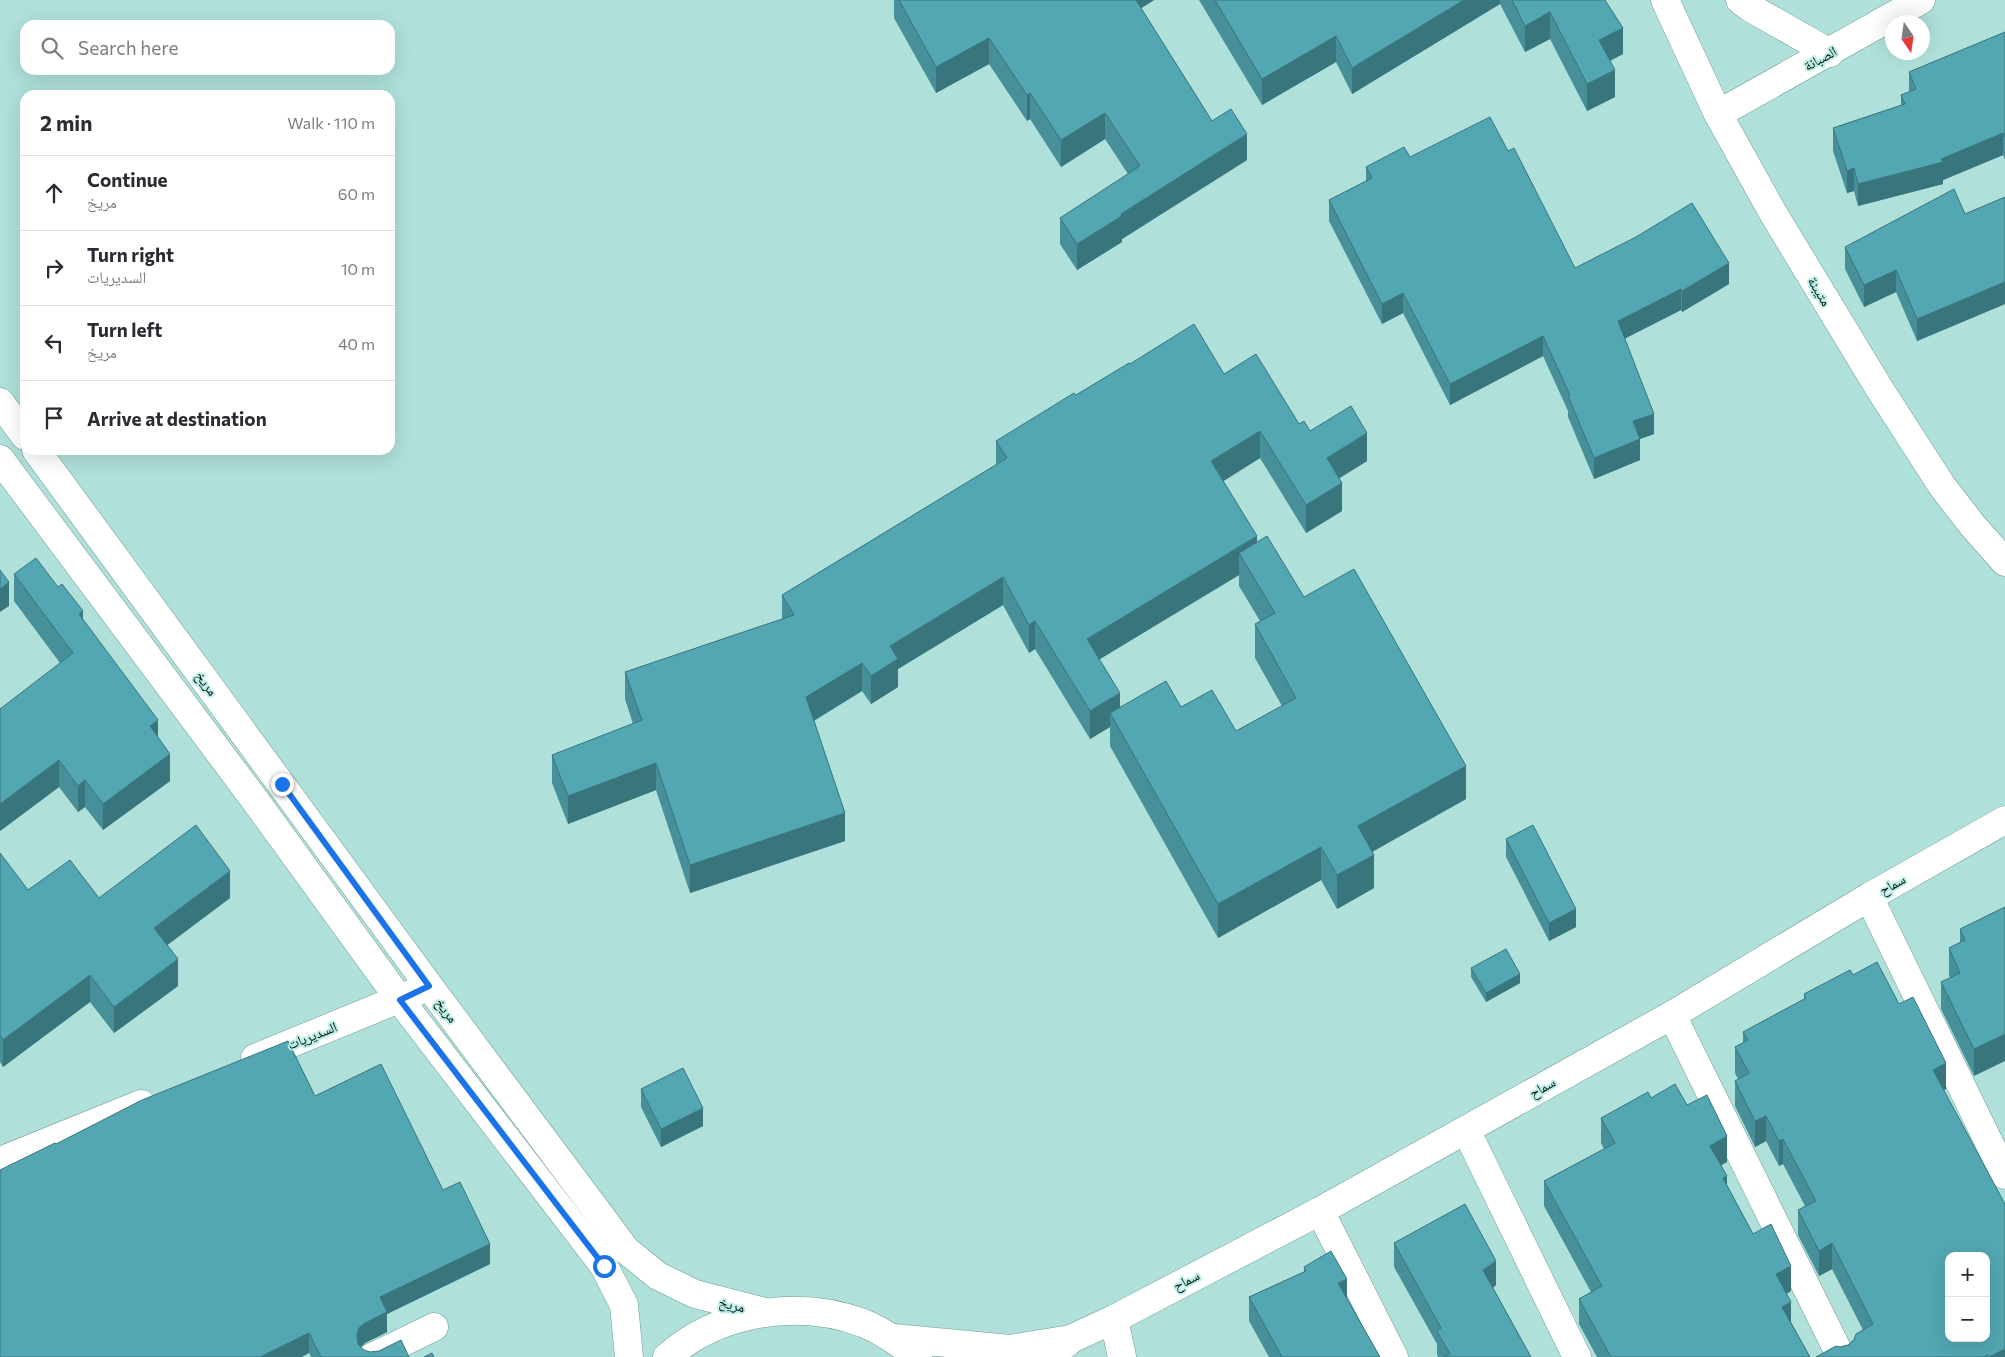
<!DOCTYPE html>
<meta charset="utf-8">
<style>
:root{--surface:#fff;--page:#f7f7f7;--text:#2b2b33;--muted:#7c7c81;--line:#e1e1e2}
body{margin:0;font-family:Commissioner,"Noto Naskh Arabic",sans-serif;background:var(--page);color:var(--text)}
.controls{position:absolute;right:15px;bottom:15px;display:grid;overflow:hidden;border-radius:10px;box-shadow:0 5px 20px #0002}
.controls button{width:45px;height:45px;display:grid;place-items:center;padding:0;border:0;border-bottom:1px solid var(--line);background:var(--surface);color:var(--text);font:25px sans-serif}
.compass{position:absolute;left:1885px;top:15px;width:45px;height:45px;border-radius:50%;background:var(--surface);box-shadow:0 5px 20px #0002;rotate:167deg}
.stop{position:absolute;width:15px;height:15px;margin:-11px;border:4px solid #1a73e8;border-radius:50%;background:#fff}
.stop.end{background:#1a73e8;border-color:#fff;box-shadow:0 1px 5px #0008}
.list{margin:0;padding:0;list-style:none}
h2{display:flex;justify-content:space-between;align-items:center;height:65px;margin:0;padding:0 20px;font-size:21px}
h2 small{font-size:16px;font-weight:400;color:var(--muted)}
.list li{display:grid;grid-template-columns:32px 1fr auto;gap:15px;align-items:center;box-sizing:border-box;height:75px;padding:0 20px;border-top:1px solid var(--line)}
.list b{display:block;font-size:19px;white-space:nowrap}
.list p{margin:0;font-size:16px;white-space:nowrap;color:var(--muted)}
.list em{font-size:16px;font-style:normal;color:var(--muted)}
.icon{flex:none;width:28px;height:28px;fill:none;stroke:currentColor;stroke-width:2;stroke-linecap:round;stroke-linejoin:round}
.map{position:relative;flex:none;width:2005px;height:1357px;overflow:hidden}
.search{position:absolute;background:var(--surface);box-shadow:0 5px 20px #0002;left:20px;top:20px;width:375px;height:55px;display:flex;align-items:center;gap:12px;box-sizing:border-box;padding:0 18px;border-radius:15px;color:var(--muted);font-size:19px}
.panel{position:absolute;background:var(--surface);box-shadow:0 5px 20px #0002;left:20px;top:90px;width:375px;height:365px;border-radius:15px}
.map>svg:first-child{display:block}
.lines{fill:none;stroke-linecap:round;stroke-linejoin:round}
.minor-casing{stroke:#6e9d96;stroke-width:29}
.minor{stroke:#fff;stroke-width:28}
.wall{fill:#479099;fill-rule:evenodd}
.shaded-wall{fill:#39757d}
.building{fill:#52a7b2;stroke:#39757d;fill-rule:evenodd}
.route{stroke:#1a73e8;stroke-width:6}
.labels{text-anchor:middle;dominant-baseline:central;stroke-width:4;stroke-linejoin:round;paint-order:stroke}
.street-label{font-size:14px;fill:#041513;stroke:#bcede6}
</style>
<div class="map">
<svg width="2005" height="1357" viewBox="0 0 2005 1357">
<rect width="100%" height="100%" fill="#afe0d9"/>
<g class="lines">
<g class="minor-casing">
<g id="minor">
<path d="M 1665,0 L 1718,114 L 1773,213 L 1879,388 L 1942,486 L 1973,526 L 2005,562"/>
<path d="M 1740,0 L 1749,7 L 1830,53"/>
<path d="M 1718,114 L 1921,0"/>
<path d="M 0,402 L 25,436"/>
<path d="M 36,450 L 429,986 L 626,1250 L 658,1276 L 695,1294 L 765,1312"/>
<path d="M 0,459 L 257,803 L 400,1000 L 604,1266 L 624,1305 L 629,1357"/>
<path d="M 1869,897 L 2005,1175"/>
<path d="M 1672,1015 L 1841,1357"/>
<path d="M 255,1058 L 416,992"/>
<path d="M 1466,1130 L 1577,1357"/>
<path d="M 0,1161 L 141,1104"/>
<path d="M 1320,1211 L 1394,1357"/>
<path d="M 1114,1319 L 1122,1357"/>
<path d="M 894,1338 L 1010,1349 L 1071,1339"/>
<path d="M 372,1357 L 434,1327"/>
<path d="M 667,1357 C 719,1311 798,1299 863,1323 C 883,1331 901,1344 918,1357"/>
<path d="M 1050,1357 L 1071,1339 L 1114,1319 L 1320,1211 L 1672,1015 L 1869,897 L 2005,820"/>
</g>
</g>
<use href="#minor" class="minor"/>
</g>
<g class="wall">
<path d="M 894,0 L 1154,0 L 1141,8 L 1212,121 L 1247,160 L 1122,239 L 1122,242 L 1077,270 L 1060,244 L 1060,218 L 1128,174 L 1105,139 L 1061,167 L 1030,119 L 1027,121 L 989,64 L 936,93 L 894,18 Z"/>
<path d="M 1199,0 L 1605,0 L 1623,54 L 1610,61 L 1615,97 L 1587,111 L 1550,39 L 1525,52 L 1500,4 L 1352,94 L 1336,62 L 1262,105 Z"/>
<path d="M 2005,32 L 2005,160 L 2003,155 L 1943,180 L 1943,184 L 1858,206 L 1854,191 L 1847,193 L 1833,151 L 1833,128 L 1901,105 L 1901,95 L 1909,92 L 1909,72 Z"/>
<path d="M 1508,151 L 1575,268 L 1729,284 L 1682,312 L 1681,310 L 1624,339 L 1654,434 L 1640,439 L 1640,460 L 1594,479 L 1568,417 L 1568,411 L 1543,356 L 1450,405 L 1403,313 L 1382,324 L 1329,221 L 1329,200 L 1366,181 L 1366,167 L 1410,157 Z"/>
<path d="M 2005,197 L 2005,304 L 1917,341 L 1896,292 L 1864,307 L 1845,269 L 1845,247 L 1965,214 Z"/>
<path d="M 1130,364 L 1224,374 L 1310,431 L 1367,461 L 1339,478 L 1342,511 L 1306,533 L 1260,458 L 1223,481 L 1257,542 L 1304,597 L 1466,799 L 1372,851 L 1374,888 L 1337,909 L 1321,880 L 1218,938 L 1110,746 L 1110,727 L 1090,739 L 1035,649 L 1029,653 L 1003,605 L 898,669 L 898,687 L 871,704 L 862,691 L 814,721 L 845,841 L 690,893 L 656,790 L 568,824 L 552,783 L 552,755 L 633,724 L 625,699 L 625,672 L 782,619 L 782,595 L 996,465 L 996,441 ZM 1239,575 L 1239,586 L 1260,621 L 1255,624 L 1255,658 L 1282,706 L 1236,731 L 1181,707 L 1120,707 L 1099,659 Z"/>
<path d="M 14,574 L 83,619 L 158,738 L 170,781 L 103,830 L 85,807 L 78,812 L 59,787 L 0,831 L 60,663 L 14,601 Z"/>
<path d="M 1506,839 L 1576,927 L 1549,941 L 1506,857 Z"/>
<path d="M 0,853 L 28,890 L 99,898 L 230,898 L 167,945 L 178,986 L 114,1033 L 90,1002 L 3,1067 L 0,1062 Z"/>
<path d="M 2005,907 L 1974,1076 L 1941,1009 L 1941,982 L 1950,978 L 1949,975 L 1949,948 L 1960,942 L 1960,929 Z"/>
<path d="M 1471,968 L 1520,983 L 1486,1002 L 1471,977 Z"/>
<path d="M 1853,975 L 1946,1089 L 1944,1090 L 2005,1357 L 1816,1357 L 1840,1347 L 1848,1345 L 1863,1330 L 1832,1269 L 1819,1276 L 1798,1235 L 1798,1210 L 1805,1206 L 1783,1164 L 1779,1166 L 1766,1141 L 1755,1147 L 1735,1106 L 1735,1081 L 1738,1079 L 1735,1073 L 1735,1047 L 1743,1043 L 1743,1032 L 1804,999 L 1804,994 Z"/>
<path d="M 641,1089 L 703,1126 L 661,1147 L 641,1107 Z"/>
<path d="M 315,1096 L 443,1190 L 490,1264 L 387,1314 L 387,1332 L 365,1343 L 361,1347 L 364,1350 L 370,1352 L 409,1357 L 311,1357 L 309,1353 L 56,1144 Z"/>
<path d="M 1651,1098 L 1687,1105 L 1727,1162 L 1721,1165 L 1727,1185 L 1753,1234 L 1791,1291 L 1786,1294 L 1791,1322 L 1810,1357 L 1597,1357 L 1579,1324 L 1579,1299 L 1591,1292 L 1544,1206 L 1544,1181 L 1604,1149 L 1601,1143 L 1601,1118 Z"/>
<path d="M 1394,1243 L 1496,1285 L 1493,1288 L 1531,1357 L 1438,1357 L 1437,1354 L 1437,1344 L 1394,1267 Z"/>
<path d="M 1304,1267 L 1347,1298 L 1380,1357 L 1269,1357 L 1249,1321 L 1249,1297 L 1304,1272 Z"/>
</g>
<g class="shaded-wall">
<path d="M 1129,0 L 1154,0 L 1129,16 Z"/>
<path d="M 1464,0 L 1500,0 L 1500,4 L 1352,94 L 1352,68 Z"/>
<path d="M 1550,12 L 1550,39 L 1525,52 L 1525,26 Z"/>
<path d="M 1623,28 L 1623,54 L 1599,66 L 1599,40 Z"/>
<path d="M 1336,36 L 1336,62 L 1262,105 L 1262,79 Z"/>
<path d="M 989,38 L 989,64 L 936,93 L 936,67 Z"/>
<path d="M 1615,70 L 1615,97 L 1587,111 L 1587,84 Z"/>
<path d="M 1030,93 L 1030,119 L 1027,121 L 1027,95 Z"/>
<path d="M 1105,113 L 1105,139 L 1061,167 L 1061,140 Z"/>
<path d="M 2003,133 L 2003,155 L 1943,180 L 1943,184 L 1858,206 L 1858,184 L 1941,159 Z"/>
<path d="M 1247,134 L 1247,160 L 1122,239 L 1122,242 L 1077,270 L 1077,244 L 1121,214 Z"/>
<path d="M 1854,168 L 1854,191 L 1847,193 L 1847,171 Z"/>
<path d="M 1729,263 L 1729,284 L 1682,312 L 1682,291 Z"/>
<path d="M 1896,270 L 1896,292 L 1864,307 L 1864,285 Z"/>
<path d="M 2005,282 L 2005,304 L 1917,341 L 1917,319 Z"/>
<path d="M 1681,289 L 1681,310 L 1618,342 L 1618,321 Z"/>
<path d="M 1403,293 L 1403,313 L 1382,324 L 1382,304 Z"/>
<path d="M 1543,336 L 1543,356 L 1450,405 L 1450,384 Z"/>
<path d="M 1654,414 L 1654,434 L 1640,439 L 1640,460 L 1594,479 L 1594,458 L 1633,421 Z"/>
<path d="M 1260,431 L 1260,458 L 1211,489 L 1211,461 Z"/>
<path d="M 1367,433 L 1367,461 L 1327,486 L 1327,458 Z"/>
<path d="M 1342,483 L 1342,511 L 1306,533 L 1306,505 Z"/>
<path d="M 1257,536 L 1257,564 L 1239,553 L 1239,575 L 1087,667 L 1087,639 Z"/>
<path d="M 1003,577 L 1003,605 L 898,669 L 898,687 L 871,704 L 871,676 L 890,646 Z"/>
<path d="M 9,582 L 9,606 L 0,612 L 0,589 Z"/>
<path d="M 83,611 L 83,638 L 79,614 Z"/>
<path d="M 1035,621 L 1035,649 L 1029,653 L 1029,625 Z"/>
<path d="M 862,663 L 862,691 L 806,725 L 806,697 Z"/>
<path d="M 1120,693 L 1120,721 L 1110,713 L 1110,727 L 1090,739 L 1090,711 Z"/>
<path d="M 158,720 L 158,747 L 150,726 Z"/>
<path d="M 170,754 L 170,781 L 103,830 L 103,804 Z"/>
<path d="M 59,760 L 59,787 L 0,831 L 0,804 Z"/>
<path d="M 656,763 L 656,790 L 568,824 L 568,796 Z"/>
<path d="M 1466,766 L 1466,799 L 1358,860 L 1358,826 Z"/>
<path d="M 85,780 L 85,807 L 78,812 L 78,786 Z"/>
<path d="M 845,813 L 845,841 L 690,893 L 690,865 Z"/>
<path d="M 1321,847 L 1321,880 L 1218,938 L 1218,904 Z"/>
<path d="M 1374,855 L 1374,888 L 1337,909 L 1337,875 Z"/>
<path d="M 230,871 L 230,898 L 154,955 L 154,928 Z"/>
<path d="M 1576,909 L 1576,927 L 1549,941 L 1549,923 Z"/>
<path d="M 178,959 L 178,986 L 114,1033 L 114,1007 Z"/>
<path d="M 1520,974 L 1520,983 L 1486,1002 L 1486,993 Z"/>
<path d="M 90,975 L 90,1002 L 3,1067 L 3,1040 Z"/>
<path d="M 2005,1034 L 2005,1061 L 1974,1076 L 1974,1049 Z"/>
<path d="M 1946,1063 L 1946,1089 L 1933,1095 L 1933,1070 Z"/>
<path d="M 703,1108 L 703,1126 L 661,1147 L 661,1129 Z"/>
<path d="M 1766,1116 L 1766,1141 L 1755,1147 L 1755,1121 Z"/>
<path d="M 1727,1136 L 1727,1162 L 1710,1171 L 1710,1146 Z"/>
<path d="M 1783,1139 L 1783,1164 L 1779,1166 L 1779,1141 Z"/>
<path d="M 1727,1176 L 1727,1202 L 1723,1178 Z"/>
<path d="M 1832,1243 L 1832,1269 L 1819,1276 L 1819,1251 Z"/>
<path d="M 490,1244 L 490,1264 L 387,1314 L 387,1332 L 365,1343 L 359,1349 L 357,1335 L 359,1328 L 380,1297 Z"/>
<path d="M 1496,1261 L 1496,1285 L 1483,1293 L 1483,1270 Z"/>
<path d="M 1791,1266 L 1791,1291 L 1776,1300 L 1776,1274 Z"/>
<path d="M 1347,1279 L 1347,1302 L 1338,1283 Z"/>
<path d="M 1791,1302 L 1791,1327 L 1782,1307 Z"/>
<path d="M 309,1333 L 309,1353 L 302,1357 L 260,1357 Z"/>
<path d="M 2005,1349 L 2005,1357 L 1989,1357 Z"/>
</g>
<g class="building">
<path d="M 899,0 L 1136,0 L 1212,121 L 1231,109 L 1247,134 L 1121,214 L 1122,216 L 1077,244 L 1060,218 L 1140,166 L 1105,113 L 1061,140 L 1030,93 L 1027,95 L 989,38 L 936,67 Z"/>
<path d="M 1215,0 L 1464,0 L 1352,68 L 1336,36 L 1262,79 Z"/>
<path d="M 1512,0 L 1605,0 L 1623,28 L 1599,40 L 1615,70 L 1587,84 L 1550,12 L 1525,26 Z"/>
<path d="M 2005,32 L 2005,137 L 2003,133 L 1941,159 L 1943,162 L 1858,184 L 1854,168 L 1847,171 L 1833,128 L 1905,104 L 1901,95 L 1916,89 L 1909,72 Z"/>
<path d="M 1490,117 L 1508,151 L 1514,148 L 1575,268 L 1636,237 L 1692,203 L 1729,263 L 1682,291 L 1681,289 L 1618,321 L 1654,414 L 1633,421 L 1640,439 L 1594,458 L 1568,396 L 1570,395 L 1543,336 L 1450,384 L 1403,293 L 1382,304 L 1329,200 L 1372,178 L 1366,167 L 1404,147 L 1410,157 Z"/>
<path d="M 1954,189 L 1965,214 L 2005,197 L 2005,282 L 1917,319 L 1896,270 L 1864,285 L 1845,247 Z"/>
<path d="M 1194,324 L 1224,374 L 1256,354 L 1299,424 L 1304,421 L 1310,431 L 1351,406 L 1367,433 L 1327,458 L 1342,483 L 1306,505 L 1260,431 L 1211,461 L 1257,536 L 1087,639 L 1120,693 L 1090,711 L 1035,621 L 1029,625 L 1003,577 L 890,646 L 898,659 L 871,676 L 862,663 L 806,697 L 845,813 L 690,865 L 656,763 L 568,796 L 552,755 L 642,720 L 625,672 L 794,615 L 782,595 L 1007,458 L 996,441 L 1074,393 L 1076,395 L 1129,363 L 1130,364 Z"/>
<path d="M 1267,536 L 1304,597 L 1354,569 L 1466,766 L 1358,826 L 1374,855 L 1337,875 L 1321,847 L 1218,904 L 1110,713 L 1166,681 L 1181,707 L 1212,690 L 1236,731 L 1296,698 L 1255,624 L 1275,613 L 1239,553 Z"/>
<path d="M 36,558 L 58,587 L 62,584 L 83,611 L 79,614 L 158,720 L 150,726 L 170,754 L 103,804 L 85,780 L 78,786 L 59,760 L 0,804 L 0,709 L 73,653 L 14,574 Z"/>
<path d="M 0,570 L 9,582 L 0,589 Z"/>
<path d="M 196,825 L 230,871 L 154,928 L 178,959 L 114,1007 L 90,975 L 3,1040 L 0,1035 L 0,853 L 28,890 L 70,860 L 99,898 Z"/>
<path d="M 1533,825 L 1576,909 L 1549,923 L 1506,839 Z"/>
<path d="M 2005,907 L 2005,1034 L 1974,1049 L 1941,982 L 1960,973 L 1949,948 L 1965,940 L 1960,929 Z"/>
<path d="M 1506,949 L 1520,974 L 1486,993 L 1471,968 Z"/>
<path d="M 1877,962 L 1899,1004 L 1913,997 L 1946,1063 L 1933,1070 L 2005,1204 L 2005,1349 L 1989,1357 L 1988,1355 L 1983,1357 L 1816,1357 L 1836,1346 L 1840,1347 L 1848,1345 L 1854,1340 L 1856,1334 L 1873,1324 L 1832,1243 L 1819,1251 L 1798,1210 L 1816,1201 L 1783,1139 L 1779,1141 L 1766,1116 L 1755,1121 L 1735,1081 L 1749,1073 L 1735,1047 L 1748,1040 L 1743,1032 L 1806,998 L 1804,994 L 1850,970 L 1853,975 ZM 1949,1256 L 1986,1256 L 1986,1338 L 1949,1338 Z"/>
<path d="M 288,1041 L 315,1096 L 381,1064 L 443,1190 L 460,1182 L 490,1244 L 380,1297 L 387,1312 L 365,1323 L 359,1328 L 357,1335 L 358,1344 L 364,1350 L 370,1352 L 379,1351 L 401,1340 L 409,1357 L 321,1357 L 309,1333 L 260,1357 L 0,1357 L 0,1170 L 55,1143 L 56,1144 L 142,1100 Z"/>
<path d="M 683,1068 L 703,1108 L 661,1129 L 641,1089 Z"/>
<path d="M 1675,1084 L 1687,1105 L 1707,1095 L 1727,1136 L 1710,1146 L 1727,1176 L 1723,1178 L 1753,1234 L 1771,1224 L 1791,1266 L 1776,1274 L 1791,1302 L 1782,1307 L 1810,1357 L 1611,1357 L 1579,1299 L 1602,1286 L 1544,1181 L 1615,1143 L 1601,1118 L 1648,1092 L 1651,1098 Z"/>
<path d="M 1465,1204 L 1496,1261 L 1483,1270 L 1531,1357 L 1444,1357 L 1450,1354 L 1437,1331 L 1441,1328 L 1394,1243 Z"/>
<path d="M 1331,1251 L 1347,1279 L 1338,1283 L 1380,1357 L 1282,1357 L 1249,1297 L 1306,1271 L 1304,1267 Z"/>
<path d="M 432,1353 L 434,1357 L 424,1357 Z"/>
</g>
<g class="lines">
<path class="route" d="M 282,784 L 429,986 L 400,1000 L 604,1266"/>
</g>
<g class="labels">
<g class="street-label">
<text transform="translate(1820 58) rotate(-29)">الصبانة</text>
<text transform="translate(1820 291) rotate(59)">متيبنة</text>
<text transform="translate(207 683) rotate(54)">مريخ</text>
<text transform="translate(1892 884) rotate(-29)">سماح</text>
<text transform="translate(447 1010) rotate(53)">مريخ</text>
<text transform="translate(312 1035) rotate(-22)">السديريات</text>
<text transform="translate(1542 1087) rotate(-29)">سماح</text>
<text transform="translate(1186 1280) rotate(-27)">سماح</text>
<text transform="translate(732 1304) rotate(14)">مريخ</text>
</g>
</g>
</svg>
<div class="controls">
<button>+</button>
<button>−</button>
</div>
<svg class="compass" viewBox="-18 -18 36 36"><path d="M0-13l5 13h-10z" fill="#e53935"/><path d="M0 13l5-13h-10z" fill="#7c7c81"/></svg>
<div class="stop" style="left:604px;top:1266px"></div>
<div class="stop end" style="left:282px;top:784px"></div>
<div class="search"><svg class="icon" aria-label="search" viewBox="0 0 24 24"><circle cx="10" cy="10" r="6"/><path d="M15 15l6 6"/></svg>Search here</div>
<section class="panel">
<h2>2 min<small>Walk · 110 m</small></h2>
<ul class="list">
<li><svg class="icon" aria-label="ahead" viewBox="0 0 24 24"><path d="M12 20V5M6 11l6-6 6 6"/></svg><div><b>Continue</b><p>مريخ</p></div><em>60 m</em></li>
<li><svg class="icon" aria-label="right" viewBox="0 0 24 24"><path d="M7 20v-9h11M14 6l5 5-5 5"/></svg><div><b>Turn right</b><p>السديريات</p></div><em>10 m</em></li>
<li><svg class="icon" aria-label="left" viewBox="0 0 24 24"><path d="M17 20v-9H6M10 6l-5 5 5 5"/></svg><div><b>Turn left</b><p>مريخ</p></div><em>40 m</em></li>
<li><svg class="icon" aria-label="arrive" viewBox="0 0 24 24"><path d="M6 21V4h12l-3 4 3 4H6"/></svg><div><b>Arrive at destination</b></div></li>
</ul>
</section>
</div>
